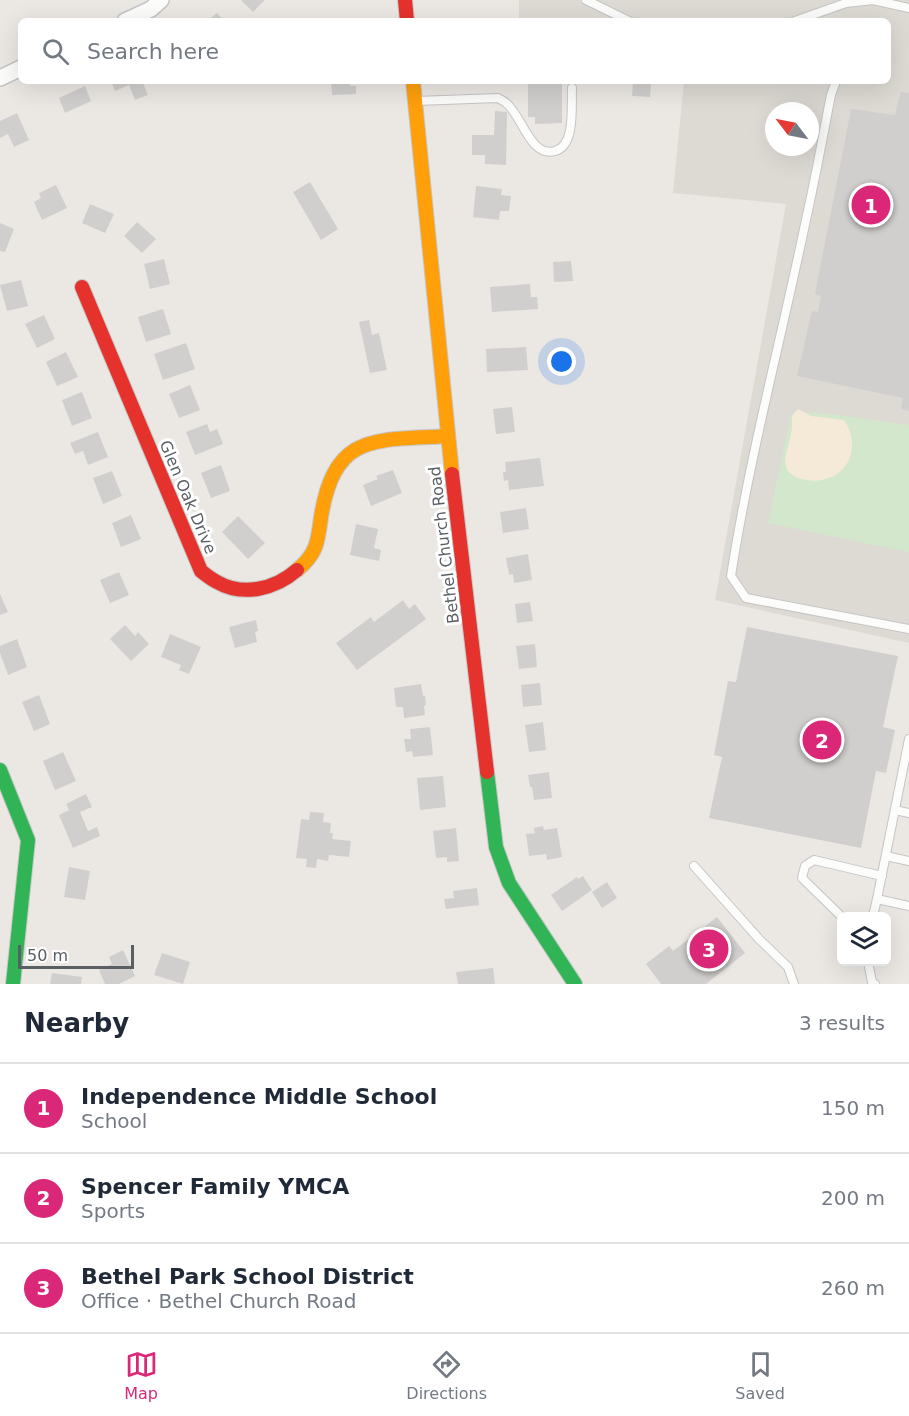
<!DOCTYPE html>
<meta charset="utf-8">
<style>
:root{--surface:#fff;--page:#f2f2f3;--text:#1f2937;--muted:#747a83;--line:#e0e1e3;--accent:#db2777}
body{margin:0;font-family:"DejaVu Sans",sans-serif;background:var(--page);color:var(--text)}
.controls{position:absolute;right:18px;bottom:18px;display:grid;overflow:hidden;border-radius:9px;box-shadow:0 6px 24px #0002}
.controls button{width:54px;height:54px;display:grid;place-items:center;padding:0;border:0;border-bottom:2px solid var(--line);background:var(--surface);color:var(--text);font:30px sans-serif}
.compass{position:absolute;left:765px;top:102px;width:54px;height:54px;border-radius:50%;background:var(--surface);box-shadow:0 6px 24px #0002;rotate:302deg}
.scale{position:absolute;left:18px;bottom:15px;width:116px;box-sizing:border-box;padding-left:6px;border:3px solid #595f63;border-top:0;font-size:16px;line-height:21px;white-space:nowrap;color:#595f63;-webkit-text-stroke:4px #fff;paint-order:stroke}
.you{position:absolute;left:562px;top:362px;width:21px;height:21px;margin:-15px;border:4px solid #fff;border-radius:50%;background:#1a73e8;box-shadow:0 0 0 9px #1a73e833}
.badge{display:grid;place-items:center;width:39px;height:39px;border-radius:50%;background:var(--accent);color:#fff;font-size:20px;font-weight:700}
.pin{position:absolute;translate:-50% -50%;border:3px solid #fff;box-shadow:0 2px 6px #0006}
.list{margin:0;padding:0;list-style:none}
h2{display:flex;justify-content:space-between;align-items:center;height:78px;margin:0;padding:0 24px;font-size:26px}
h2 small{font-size:20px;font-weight:400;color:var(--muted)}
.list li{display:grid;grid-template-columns:39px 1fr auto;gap:18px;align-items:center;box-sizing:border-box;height:90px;padding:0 24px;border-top:2px solid var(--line)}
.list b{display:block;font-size:22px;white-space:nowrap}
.list p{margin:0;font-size:20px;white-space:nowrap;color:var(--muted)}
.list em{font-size:20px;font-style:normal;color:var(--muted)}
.icon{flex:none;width:33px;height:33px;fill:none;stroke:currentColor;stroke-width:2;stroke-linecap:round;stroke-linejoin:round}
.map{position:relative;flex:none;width:909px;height:984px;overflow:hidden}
.search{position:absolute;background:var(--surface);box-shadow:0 6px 24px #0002;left:18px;right:18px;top:18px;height:66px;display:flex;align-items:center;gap:15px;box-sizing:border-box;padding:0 21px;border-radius:9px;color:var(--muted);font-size:22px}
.sheet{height:348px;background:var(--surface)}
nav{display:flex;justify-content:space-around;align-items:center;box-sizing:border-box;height:84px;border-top:2px solid var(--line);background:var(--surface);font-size:16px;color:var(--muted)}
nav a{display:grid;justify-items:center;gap:3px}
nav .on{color:var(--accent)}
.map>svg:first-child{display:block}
.education{fill:#dddad4;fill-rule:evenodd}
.green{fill:#d3e7cd}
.sand{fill:#f4ead7}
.building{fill:#d1cfcd}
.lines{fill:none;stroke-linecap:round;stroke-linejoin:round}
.lane-casing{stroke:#c6c5c5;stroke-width:10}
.street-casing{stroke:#c6c5c5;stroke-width:18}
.fast-casing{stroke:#c6c6c5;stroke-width:16}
.slow-casing{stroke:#c6c6c5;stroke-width:16}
.jam-casing{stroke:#c6c6c5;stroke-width:16}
.lane{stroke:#fcfcfb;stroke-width:8}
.street{stroke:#fcfcfb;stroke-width:15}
.fast{stroke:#30b455;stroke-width:14}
.slow{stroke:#ff9f0a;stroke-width:14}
.jam{stroke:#e5322d;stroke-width:14}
.labels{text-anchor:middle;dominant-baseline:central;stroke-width:6;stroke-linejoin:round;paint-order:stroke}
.street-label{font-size:16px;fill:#595f63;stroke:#fff}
</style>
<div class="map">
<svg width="909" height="984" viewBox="0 0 909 984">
<rect width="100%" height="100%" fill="#ebe8e4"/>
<path class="education" d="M 519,0 L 909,0 L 909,643 L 715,600 L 786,204 L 673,193 L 684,81 L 888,81 L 888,21 L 519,21 ZM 774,111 L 810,111 L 810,147 L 774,147 Z"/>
<path class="green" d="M 815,412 L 909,425 L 909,552 L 768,523 L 791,415 Z"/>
<path class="sand" d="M 798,409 L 811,416 L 844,420 C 867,454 838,491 799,478 C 793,476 787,472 786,466 C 784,459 787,450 789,443 C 790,438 791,434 792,429 C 793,420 789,417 798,409 Z"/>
<g class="building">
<path d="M 241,0 L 265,0 L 253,12 Z"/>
<path d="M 217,13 L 224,21 L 207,21 Z"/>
<path d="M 111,81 L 142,81 L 148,95 L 135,100 L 129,85 L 115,91 Z"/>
<path d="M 331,81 L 350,81 L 350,86 L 356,86 L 356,94 L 332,95 Z"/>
<path d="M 528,81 L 562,81 L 562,123 L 535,124 L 535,117 L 528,117 Z"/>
<path d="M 633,81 L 651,81 L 650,97 L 632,96 Z"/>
<path d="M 85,86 L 91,101 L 65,113 L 59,98 Z"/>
<path d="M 901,92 L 909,93 L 909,411 L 901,409 L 903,398 L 797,376 L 812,311 L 818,312 L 821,296 L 815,294 L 851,109 L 895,115 Z"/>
<path d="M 495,111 L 507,112 L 506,165 L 485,164 L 485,155 L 472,155 L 472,135 L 494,135 Z"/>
<path d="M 17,113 L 29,140 L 14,147 L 8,134 L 0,138 L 0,121 Z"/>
<path d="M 310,182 L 338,229 L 321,240 L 293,192 Z"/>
<path d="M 56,185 L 67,208 L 42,220 L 34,202 L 41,198 L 39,193 Z"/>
<path d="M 476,186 L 502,189 L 501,195 L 511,196 L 509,211 L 500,211 L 499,220 L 473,217 Z"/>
<path d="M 90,204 L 114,214 L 105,233 L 82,223 Z"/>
<path d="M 137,222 L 156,239 L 142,253 L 124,236 Z"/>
<path d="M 0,223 L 14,229 L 5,252 L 0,251 Z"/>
<path d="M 164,259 L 170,284 L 150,289 L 144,264 Z"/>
<path d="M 571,261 L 573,281 L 554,282 L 553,262 Z"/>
<path d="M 21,280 L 28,306 L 7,311 L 0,285 Z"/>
<path d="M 530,284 L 531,297 L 537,297 L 538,309 L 492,312 L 490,287 Z"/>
<path d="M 163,309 L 171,334 L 146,342 L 138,317 Z"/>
<path d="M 44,315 L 55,339 L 37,348 L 25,324 Z"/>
<path d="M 369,320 L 372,335 L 379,333 L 387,370 L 370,373 L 359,322 Z"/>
<path d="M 186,343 L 195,369 L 163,380 L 154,354 Z"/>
<path d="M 526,347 L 528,370 L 487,372 L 486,349 Z"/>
<path d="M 66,352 L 78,377 L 57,386 L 46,362 Z"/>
<path d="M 190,385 L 200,410 L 179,418 L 169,394 Z"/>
<path d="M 82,392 L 92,418 L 72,426 L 62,400 Z"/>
<path d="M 512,407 L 515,432 L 496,434 L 493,409 Z"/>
<path d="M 207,424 L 210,432 L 217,429 L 223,444 L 195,455 L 186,432 Z"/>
<path d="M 98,432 L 108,457 L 88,465 L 83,451 L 75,454 L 70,443 Z"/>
<path d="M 540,458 L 544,486 L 509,490 L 508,480 L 504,481 L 503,472 L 506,472 L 505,462 Z"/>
<path d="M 221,465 L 230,491 L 211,498 L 201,473 Z"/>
<path d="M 393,470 L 402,493 L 371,506 L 363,485 L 378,479 L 376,476 Z"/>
<path d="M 112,471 L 122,496 L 103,504 L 93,478 Z"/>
<path d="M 526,508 L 529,529 L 503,533 L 500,512 Z"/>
<path d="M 131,515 L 141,539 L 121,547 L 112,523 Z"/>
<path d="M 238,516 L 265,543 L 248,559 L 222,532 Z"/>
<path d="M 356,524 L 378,529 L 374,548 L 381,550 L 379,561 L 350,555 Z"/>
<path d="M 528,554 L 532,580 L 514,583 L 513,574 L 509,575 L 506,558 Z"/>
<path d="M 119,572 L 129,595 L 110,603 L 100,580 Z"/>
<path d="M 0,594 L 8,612 L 0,615 Z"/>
<path d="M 403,600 L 409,609 L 415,604 L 426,619 L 357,670 L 336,643 L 371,617 L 374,622 Z"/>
<path d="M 530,602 L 533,621 L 517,623 L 515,604 Z"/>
<path d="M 256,620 L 258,631 L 255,632 L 257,642 L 235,648 L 229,627 Z"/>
<path d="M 125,625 L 135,636 L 138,632 L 149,644 L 131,661 L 110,639 Z"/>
<path d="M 747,627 L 898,656 L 883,727 L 895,730 L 886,773 L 876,771 L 861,848 L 709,818 L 722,757 L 714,755 L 728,681 L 736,682 Z"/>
<path d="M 170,634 L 201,647 L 189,674 L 179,670 L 181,665 L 161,657 Z"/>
<path d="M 17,639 L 27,667 L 8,675 L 0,653 L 0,646 Z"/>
<path d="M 535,644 L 537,667 L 519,669 L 516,646 Z"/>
<path d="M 540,683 L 542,705 L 523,707 L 521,685 Z"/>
<path d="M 421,684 L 423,696 L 425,696 L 426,705 L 424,706 L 425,715 L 404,718 L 403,707 L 396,707 L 394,688 Z"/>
<path d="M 39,695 L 50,724 L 34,731 L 22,702 Z"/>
<path d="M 543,722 L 546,750 L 529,752 L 525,725 Z"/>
<path d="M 430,727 L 433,755 L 413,757 L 412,751 L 406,752 L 404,739 L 411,739 L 410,729 Z"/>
<path d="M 63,752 L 76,781 L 55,790 L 43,761 Z"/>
<path d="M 549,772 L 552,798 L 534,800 L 532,787 L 530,787 L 528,775 Z"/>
<path d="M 443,776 L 446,807 L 420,810 L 417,778 Z"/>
<path d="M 86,794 L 92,807 L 80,812 L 88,831 L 97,827 L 100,836 L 73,848 L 59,815 L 69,810 L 66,804 Z"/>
<path d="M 310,812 L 324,813 L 323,822 L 331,823 L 330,833 L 333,833 L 332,839 L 351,841 L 349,857 L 329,855 L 328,861 L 317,859 L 316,868 L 306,867 L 307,859 L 296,858 L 301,819 L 309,820 Z"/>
<path d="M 543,826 L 544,830 L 557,828 L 562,857 L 547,860 L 546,854 L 529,856 L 526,834 L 535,833 L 534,828 Z"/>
<path d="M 456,828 L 459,861 L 447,862 L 447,857 L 436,858 L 433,831 Z"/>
<path d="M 69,867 L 90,871 L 85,900 L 64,897 Z"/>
<path d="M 583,876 L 592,890 L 562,911 L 551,895 L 577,877 L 578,879 Z"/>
<path d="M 607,882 L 617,898 L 602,908 L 592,892 Z"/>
<path d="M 477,888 L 479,905 L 446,909 L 444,899 L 454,898 L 453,891 Z"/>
<path d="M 717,917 L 745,953 L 706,984 L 661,984 L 646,964 L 669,946 L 673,951 Z"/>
<path d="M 123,950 L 135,976 L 119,984 L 105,984 L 99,970 L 112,964 L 109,957 Z"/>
<path d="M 162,953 L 190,962 L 183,984 L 154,975 Z"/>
<path d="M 493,968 L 495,984 L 458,984 L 456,972 Z"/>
<path d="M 52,973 L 82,977 L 81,984 L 50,984 Z"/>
</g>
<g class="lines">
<g class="lane-casing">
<g id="lane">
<path d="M 586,0 L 629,21"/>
<path d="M 795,21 L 846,3 L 873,0 L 909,8"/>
<path d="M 836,81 L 831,95 C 823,135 816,175 807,215 C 782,336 750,454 731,576 L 746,598 L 909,629"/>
<path d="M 416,101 L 498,98 C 501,100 504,101 506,103 C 522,115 530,158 555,151 C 576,146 571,105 572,88"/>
<path d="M 909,739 L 877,899 L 909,906"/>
<path d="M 895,810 L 909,813"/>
<path d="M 886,856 L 909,861"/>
<path d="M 694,866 L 759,939 L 788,967 L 794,984"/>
<path d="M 873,916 L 877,899"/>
<path d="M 842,917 L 802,878 L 805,866 L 814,860 L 882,876"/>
<path d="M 868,962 L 872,982 L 875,984"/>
</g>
</g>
<g class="street-casing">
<g id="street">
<path d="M 125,21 L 151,9 L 161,0"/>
<path d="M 0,78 L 21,68"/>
</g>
</g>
<g class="fast-casing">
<g id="fast">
<path d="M 0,770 L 28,840 L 13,984"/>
<path d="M 487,772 L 496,847 L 509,883 L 575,984"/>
</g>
</g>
<g class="slow-casing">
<g id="slow">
<path d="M 413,81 L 452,474"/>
<path d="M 297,570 C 317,554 318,541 321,517 C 335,431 376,441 448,436"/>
</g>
</g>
<g class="jam-casing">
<g id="jam">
<path d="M 405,0 L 407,21"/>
<path d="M 82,287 L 201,571 C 206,575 211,579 217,582 C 243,597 275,589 297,570"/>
<path d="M 452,474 L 487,772"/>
</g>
</g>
<use href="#lane" class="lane"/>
<use href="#street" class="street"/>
<use href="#fast" class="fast"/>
<use href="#slow" class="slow"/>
<use href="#jam" class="jam"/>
</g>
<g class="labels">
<g class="street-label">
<text transform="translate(188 497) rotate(67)">Glen Oak Drive</text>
<text transform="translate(444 545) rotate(-97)">Bethel Church Road</text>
</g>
</g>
</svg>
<div class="controls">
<button><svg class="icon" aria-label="layers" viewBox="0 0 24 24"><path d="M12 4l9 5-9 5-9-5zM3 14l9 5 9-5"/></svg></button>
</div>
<svg class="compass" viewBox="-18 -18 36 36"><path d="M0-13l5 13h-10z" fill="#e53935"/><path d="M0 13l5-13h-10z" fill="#747a83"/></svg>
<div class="scale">50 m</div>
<div class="you"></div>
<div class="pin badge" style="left:871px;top:205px">1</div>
<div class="pin badge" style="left:822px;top:740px">2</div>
<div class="pin badge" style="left:709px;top:949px">3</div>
<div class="search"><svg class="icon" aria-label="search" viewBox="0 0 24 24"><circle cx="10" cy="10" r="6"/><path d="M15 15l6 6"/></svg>Search here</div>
</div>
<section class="sheet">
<h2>Nearby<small>3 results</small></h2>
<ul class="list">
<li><span class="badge">1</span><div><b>Independence Middle School</b><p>School</p></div><em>150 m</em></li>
<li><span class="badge">2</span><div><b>Spencer Family YMCA</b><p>Sports</p></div><em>200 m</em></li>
<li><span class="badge">3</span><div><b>Bethel Park School District</b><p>Office · Bethel Church Road</p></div><em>260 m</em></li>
</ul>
</section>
<nav>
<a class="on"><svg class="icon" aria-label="map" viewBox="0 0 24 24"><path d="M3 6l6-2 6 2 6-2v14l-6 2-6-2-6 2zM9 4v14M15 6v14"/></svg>Map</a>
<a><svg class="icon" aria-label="directions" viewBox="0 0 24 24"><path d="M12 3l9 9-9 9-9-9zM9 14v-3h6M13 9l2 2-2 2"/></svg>Directions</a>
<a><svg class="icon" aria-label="saved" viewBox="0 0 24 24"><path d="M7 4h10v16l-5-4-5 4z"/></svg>Saved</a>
</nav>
